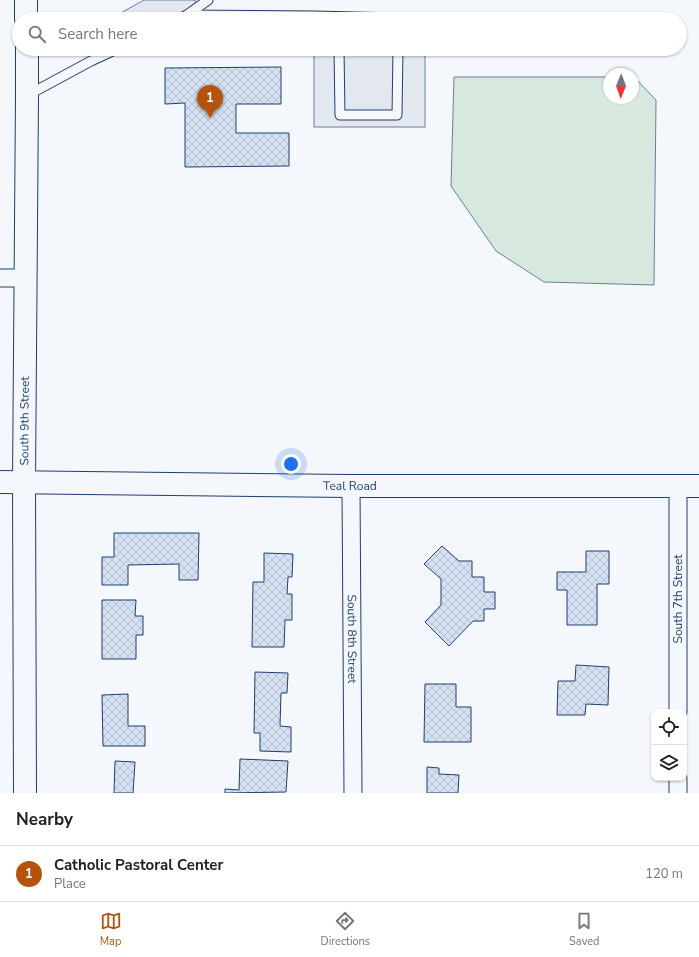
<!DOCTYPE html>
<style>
:root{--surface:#fff;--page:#f2f2f2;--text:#202124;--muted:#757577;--line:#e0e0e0;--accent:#b45309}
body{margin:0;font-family:"Nunito Sans",sans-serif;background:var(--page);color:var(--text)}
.controls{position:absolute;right:12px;bottom:12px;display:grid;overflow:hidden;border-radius:8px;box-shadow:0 1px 3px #0004}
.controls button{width:36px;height:36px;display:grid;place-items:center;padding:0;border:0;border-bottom:1px solid var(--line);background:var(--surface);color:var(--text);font:20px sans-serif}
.compass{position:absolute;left:603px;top:68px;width:36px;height:36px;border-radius:50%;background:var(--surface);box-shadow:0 1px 3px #0004;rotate:181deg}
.you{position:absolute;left:291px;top:464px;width:14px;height:14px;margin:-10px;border:3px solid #fff;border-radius:50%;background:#1a73e8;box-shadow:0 0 0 6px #1a73e833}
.badge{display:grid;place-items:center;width:26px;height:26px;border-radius:50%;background:var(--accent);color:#fff;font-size:13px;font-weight:700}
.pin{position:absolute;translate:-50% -33px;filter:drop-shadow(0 1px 2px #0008)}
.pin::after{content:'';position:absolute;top:21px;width:14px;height:12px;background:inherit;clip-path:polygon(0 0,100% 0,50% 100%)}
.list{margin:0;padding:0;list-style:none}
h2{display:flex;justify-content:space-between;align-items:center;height:52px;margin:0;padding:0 16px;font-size:17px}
h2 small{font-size:13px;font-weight:400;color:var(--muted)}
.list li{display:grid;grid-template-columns:26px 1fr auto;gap:12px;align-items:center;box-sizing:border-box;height:56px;padding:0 16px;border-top:1px solid var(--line)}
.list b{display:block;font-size:15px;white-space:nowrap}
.list p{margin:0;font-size:13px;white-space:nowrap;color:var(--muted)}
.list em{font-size:13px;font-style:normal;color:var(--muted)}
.icon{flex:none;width:22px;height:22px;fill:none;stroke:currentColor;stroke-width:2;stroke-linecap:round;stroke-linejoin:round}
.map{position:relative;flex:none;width:699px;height:793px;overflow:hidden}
.search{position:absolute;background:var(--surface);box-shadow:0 1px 3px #0004;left:12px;right:12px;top:12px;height:44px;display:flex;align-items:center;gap:10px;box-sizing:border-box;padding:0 14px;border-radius:22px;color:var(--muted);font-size:15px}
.sheet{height:108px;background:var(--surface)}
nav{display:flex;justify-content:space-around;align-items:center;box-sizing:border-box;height:56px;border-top:1px solid var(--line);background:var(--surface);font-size:11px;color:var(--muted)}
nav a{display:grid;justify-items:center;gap:2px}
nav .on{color:var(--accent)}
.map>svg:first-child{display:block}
.pitch{fill:#d7e8df;stroke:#687fa3}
.parking{fill:#e3e8f0;stroke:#687fa3}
.building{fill:url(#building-cross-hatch);stroke:#1d3f73}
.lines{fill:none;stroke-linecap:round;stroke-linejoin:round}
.service-casing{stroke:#1d3f73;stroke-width:11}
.minor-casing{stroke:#1d3f73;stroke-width:19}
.tertiary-casing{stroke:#1d3f73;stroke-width:24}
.primary-casing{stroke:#1d3f73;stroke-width:24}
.service{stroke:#f4f7fb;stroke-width:9}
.minor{stroke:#f4f7fb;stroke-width:17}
.tertiary{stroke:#f4f7fb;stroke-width:22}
.primary{stroke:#f4f7fb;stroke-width:22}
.labels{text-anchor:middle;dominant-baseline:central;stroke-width:3;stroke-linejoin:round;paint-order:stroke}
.street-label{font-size:12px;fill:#1d3f73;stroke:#f4f7fb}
</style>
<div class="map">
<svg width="699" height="793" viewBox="0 0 699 793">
<defs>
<pattern id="building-cross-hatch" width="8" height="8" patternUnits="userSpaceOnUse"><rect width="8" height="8" fill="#d5e0f0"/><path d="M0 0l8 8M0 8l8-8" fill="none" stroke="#b6c1d1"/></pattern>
</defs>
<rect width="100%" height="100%" fill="#f4f7fb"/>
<path class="pitch" d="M 454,77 L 609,77 L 609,98 L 633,98 L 633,77 L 634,77 L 656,100 L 654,285 L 544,282 L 496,251 L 451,186 Z"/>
<g class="parking">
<path d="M 144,0 L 195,0 L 196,8 L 174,19 L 110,19 Z"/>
<rect x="314" y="49" width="111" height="78"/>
</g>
<g class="building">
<path d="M 281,67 L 281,104 L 236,104 L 236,133 L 289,133 L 289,166 L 185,167 L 185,103 L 165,104 L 165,68 Z"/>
<path d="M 114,533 L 199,533 L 198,580 L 179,580 L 179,564 L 128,565 L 128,585 L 102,585 L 102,557 L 114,557 Z"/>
<path d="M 442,546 L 459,561 L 472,561 L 472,577 L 484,577 L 484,592 L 495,592 L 495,609 L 484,609 L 484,621 L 473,621 L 449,646 L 425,622 L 441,605 L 441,579 L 424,564 Z"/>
<path d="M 586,551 L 609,551 L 609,584 L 597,584 L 597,625 L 567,625 L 567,590 L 557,590 L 557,572 L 586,572 Z"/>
<path d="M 264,553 L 293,554 L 292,577 L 288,577 L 287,594 L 292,594 L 292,620 L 285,620 L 284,647 L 252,647 L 253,582 L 264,582 Z"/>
<path d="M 102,600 L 136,600 L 135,616 L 143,616 L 143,635 L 136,635 L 136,659 L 102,659 Z"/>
<path d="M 576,665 L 609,667 L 608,705 L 586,704 L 585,715 L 557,715 L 558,681 L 575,681 Z"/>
<path d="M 255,672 L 288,673 L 287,693 L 281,693 L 280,726 L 291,727 L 291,752 L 260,751 L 260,733 L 254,733 Z"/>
<path d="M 425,684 L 456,684 L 456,707 L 471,707 L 471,742 L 424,742 Z"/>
<path d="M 128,694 L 128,726 L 145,726 L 145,746 L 103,746 L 102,695 Z"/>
<path d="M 240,759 L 288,761 L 286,792 L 225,793 L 225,789 L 239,790 Z"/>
<path d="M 115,761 L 135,762 L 133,793 L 114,793 Z"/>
<path d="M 427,767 L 439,768 L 439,774 L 459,775 L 458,793 L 427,793 Z"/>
</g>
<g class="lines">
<g class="service-casing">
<g id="service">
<path d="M 187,15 L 314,16 L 398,18 L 398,19"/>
<path d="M 179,19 L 187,15 L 208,0"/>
<path d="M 339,49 L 340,115 L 397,115 L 398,49"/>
<path d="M 28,95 L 91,61 L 117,49"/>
</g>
</g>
<g class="minor-casing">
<g id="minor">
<path d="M 0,278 L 25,278"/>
<path id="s1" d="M 351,486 L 353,793"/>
<path d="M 678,486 L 678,712"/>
<path d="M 678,778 L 678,793"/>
</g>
</g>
<g class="tertiary-casing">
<g id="tertiary">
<path d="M 26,0 L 26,19"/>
<path id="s2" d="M 25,793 L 24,482 L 27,96 L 27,49"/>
</g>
</g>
<g class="primary-casing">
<g id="primary">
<path id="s3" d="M 0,482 L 351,486 L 699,486"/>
</g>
</g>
<use href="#service" class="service"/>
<use href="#minor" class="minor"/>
<use href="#tertiary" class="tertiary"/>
<use href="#primary" class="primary"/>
</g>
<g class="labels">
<g class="street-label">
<text stroke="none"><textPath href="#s2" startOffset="372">South 9th Street</textPath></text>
<text stroke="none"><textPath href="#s3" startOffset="350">Teal Road</textPath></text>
<text transform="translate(678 599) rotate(-90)">South 7th Street</text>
<text stroke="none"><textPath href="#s1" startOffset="153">South 8th Street</textPath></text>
</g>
</g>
</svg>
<div class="controls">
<button><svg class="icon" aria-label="locate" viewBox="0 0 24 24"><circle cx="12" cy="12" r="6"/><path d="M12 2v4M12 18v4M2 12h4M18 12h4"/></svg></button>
<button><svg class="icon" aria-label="layers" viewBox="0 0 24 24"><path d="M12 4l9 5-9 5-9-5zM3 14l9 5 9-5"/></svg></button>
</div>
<svg class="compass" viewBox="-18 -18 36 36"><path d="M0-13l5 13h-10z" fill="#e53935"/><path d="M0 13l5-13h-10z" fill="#757577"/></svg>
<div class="you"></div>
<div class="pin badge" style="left:210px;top:118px">1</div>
<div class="search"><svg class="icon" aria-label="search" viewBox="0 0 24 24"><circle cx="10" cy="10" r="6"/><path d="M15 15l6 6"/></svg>Search here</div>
</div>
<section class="sheet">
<h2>Nearby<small></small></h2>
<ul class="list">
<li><span class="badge">1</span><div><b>Catholic Pastoral Center</b><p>Place</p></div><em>120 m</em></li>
</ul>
</section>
<nav>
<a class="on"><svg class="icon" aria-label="map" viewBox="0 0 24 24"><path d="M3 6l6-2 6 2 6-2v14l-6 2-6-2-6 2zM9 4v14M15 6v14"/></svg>Map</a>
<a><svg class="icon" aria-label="directions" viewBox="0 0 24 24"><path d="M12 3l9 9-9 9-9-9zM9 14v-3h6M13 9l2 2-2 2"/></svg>Directions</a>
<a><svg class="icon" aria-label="saved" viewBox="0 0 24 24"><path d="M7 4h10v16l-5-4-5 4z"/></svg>Saved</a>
</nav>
